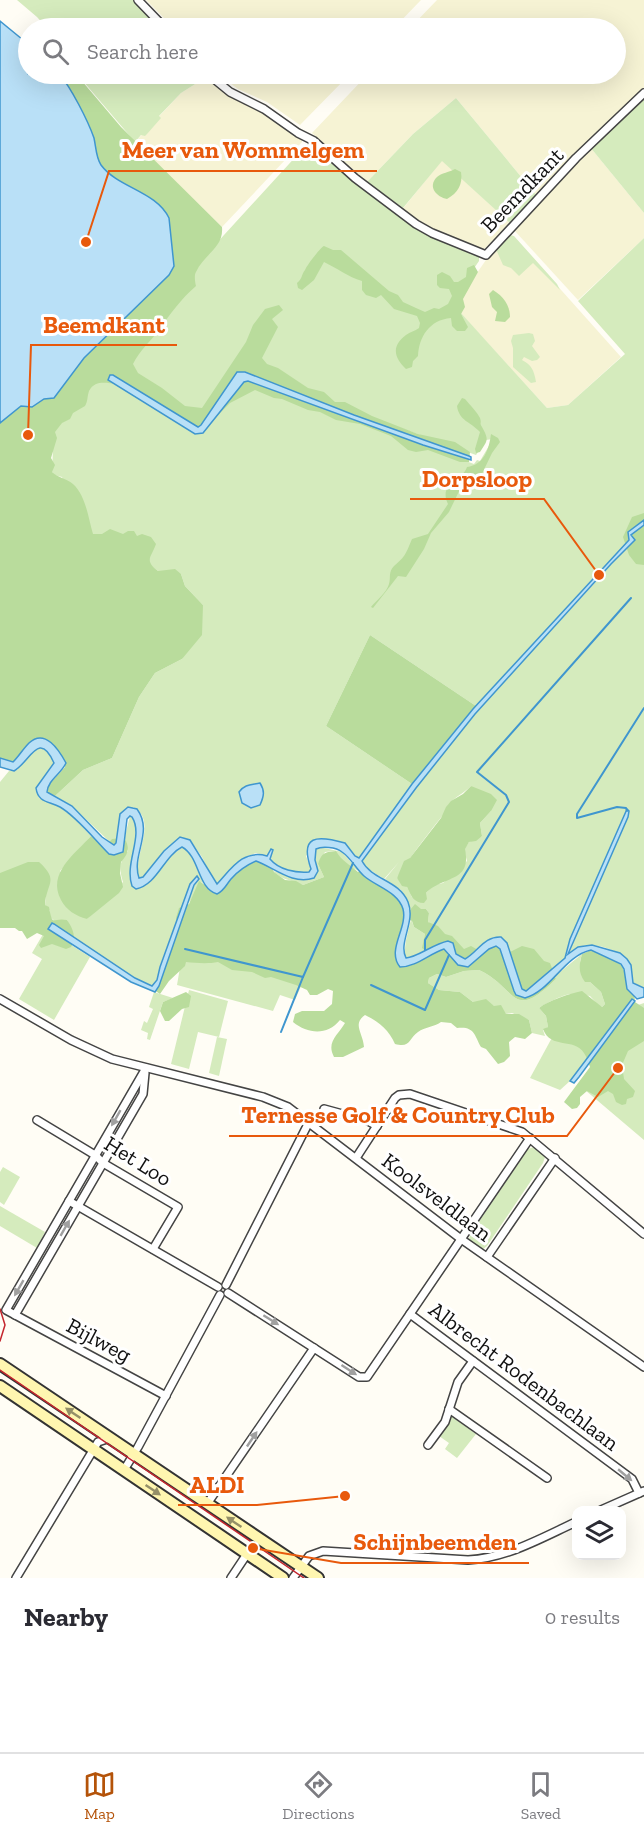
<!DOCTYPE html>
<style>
:root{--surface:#fff;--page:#f2f2f3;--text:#2b2b33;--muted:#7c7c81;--line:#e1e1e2;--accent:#b45309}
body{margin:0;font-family:"Zilla Slab",serif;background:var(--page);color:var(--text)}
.controls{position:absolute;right:18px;bottom:18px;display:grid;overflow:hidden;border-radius:12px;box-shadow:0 6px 24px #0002}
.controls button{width:54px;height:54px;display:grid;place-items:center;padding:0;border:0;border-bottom:2px solid var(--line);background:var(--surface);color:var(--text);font:30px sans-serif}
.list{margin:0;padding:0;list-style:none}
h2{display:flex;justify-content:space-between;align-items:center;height:78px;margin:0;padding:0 24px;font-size:26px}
h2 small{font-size:20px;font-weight:400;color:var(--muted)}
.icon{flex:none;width:33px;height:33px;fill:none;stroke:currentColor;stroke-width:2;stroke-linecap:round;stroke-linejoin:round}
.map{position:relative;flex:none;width:644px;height:1578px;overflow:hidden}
.search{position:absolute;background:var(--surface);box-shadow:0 6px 24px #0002;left:18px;right:18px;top:18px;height:66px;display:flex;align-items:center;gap:15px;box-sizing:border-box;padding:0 21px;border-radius:33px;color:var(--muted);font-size:22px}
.sheet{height:174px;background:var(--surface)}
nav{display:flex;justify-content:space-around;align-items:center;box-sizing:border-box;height:84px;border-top:2px solid var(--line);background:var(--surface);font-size:16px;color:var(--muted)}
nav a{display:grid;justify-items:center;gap:3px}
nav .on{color:var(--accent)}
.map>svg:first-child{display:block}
.farmland{fill:#f6f3d4}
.green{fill:#d5ebbd;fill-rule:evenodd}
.forest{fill:#b9dc9c}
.water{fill:#b9e0f7;stroke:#3f96cf;stroke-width:1.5}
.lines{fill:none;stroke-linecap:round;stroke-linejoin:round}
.stream{stroke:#3f96cf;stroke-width:2}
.street-casing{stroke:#444;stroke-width:10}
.secondary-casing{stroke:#333;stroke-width:14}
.street{stroke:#fff;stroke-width:7}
.secondary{stroke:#fff6b0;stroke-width:10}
.tram{stroke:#c4262e;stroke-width:1.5}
.oneway{fill:#a0a0a0}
.oneway2{fill:#948f68}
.labels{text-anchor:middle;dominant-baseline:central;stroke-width:6;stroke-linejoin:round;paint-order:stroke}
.street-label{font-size:22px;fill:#111;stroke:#fff}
.leader{fill:none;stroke:#e8590c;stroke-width:2}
.callout-dot{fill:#e8590c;stroke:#fff;stroke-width:2}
.callout-label{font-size:24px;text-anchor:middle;font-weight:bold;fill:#e8590c;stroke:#fff;stroke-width:6;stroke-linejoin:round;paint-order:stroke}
</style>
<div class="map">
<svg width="644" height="1578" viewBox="0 0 644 1578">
<rect width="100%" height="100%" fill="#fffdf5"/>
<g class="farmland">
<path d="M 146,0 L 421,0 L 394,28 L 174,28 Z"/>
<path d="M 437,0 L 644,0 L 644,90 L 537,196 L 456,98 L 413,134 L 367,182 L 312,133 L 368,74 L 616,74 L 616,28 L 410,28 Z"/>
<path d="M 218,74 L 350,74 L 300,125 L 267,102 L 238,89 Z"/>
<path d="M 208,76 L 263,111 L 302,138 L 302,142 L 222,227 L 135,142 L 181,93 Z"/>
<path d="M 590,147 L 644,213 L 644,238 L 578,300 L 514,230 Z"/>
<path d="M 442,160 L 511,224 L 484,249 L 432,230 L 401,211 Z"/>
<path d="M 512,235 L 621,357 L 568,405 L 547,408 L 454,306 L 495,247 Z"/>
</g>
<g class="green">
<path d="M 17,0 L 135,0 L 162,28 L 47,28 L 37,17 Z"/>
<path d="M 77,74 L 205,74 L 208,76 L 181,93 L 159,116 L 161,118 L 147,134 L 145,136 L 141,135 L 135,142 Z"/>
<path d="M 644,96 L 644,213 L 590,147 Z"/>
<path d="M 456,98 L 537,196 L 511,224 L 442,161 L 403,208 L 367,182 L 413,134 Z"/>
<path d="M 310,141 L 415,227 L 479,256 L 479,261 L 451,302 L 547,408 L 568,405 L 625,354 L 578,301 L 644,238 L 644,988 L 633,983 L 627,959 L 624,956 C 611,948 593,942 578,947 L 531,988 L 524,991 L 504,939 C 490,932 479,947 470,957 L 428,922 L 429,913 L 426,909 L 410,909 L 401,890 L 385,879 L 399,862 L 384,879 L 367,868 L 362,861 L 416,788 L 475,714 L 601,576 L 598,573 L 476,706 L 370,635 L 326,726 L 412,784 L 359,858 L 355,856 L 345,843 L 317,839 L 306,856 L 311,869 L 309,872 C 297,873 275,870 270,857 L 256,853 L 248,856 L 217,884 L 214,882 L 202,857 L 190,840 L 176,840 L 164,851 L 143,877 L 139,878 C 132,856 159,821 133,807 L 116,843 L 112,844 L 72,806 L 55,796 L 83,770 L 112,758 L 139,697 L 155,673 L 182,659 L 203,605 L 185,586 L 181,574 L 158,571 L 145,561 L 89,556 L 62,477 L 54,475 L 52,472 L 53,449 L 46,433 L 97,363 L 204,425 L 241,380 L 474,464 L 477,460 L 480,461 L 493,439 L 486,440 L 476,455 L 337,405 L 242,357 L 201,419 L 124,369 L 192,270 ZM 471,786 L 491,811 L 480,823 L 482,836 L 469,842 L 464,849 L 467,861 L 443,883 L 434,885 L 426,893 L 412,897 L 407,887 L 397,878 C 410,857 424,839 439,820 C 444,815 445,809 449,804 C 455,797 464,793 471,786 Z"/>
<path d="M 509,235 L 514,236 L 557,284 L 560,290 L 533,263 L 519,276 L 511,268 L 503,265 L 495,247 Z"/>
<path d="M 529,333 L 533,334 L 535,341 L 532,346 L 540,357 L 537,360 L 532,361 L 524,357 L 522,360 C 532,365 534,371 536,382 L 531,383 L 513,367 L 513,348 L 511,341 L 513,335 Z"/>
<path d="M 41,748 L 47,751 L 54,763 L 36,788 L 39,798 L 60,807 L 74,818 L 91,836 L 60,871 L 87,919 L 123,882 C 119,869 119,862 128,851 L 124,840 L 130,816 C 144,826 128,864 131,882 L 152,880 L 168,858 L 183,847 C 195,855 198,870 204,883 L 199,882 L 194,896 L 187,905 L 197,877 C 182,904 172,934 161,963 C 158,971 159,979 154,985 L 149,986 L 135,978 L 74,938 L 67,920 L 56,922 L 49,916 L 50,911 L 45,905 L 46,897 L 0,885 L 0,782 L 9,771 L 17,770 L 35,749 Z"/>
<path d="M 320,847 L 342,852 L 359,871 L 346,865 L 335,851 L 325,852 L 318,864 L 324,877 L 303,885 C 291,879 286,882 274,872 L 273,871 L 300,879 L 317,867 L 314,855 L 316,849 Z"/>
<path d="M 411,919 L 414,927 L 425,934 L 423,948 L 425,950 L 408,959 L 404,956 L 406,940 Z"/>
<path d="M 46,929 L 90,957 L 54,1020 L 19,999 L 42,959 L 32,953 Z"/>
<path d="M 183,950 L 302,984 L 295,1000 L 280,995 L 273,1011 L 177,985 Z"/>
<path d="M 582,954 L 580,961 L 590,982 L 601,992 L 605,1004 L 602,1007 L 599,1006 L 590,996 C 584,995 576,994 570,994 C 563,995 544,1004 539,1008 L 546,1016 L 548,1027 L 543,1030 L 545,1036 L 532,1033 L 529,1020 L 512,1013 L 506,1014 L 494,1006 L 473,1002 L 460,992 L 439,990 L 428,983 L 429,978 L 437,974 L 446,977 L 464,971 L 479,970 C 518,988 511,1023 556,979 L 555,976 Z"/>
<path d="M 189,990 L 228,1001 L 219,1037 L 198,1032 L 189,1069 L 171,1064 Z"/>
<path d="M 154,992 L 173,998 L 163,1002 L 150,1040 L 147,1039 L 148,1033 L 141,1030 L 144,1021 L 147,1023 L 153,1009 L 149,1007 Z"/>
<path d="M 644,1003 L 644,1140 L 578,1084 L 640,1006 L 638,1005 Z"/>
<path d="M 554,1034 L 594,1050 L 570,1081 L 560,1090 L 530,1078 Z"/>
<path d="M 217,1037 L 227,1039 L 219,1076 L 209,1073 Z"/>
<path d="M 534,1147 L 545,1157 L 543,1163 L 487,1246 L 482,1250 L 469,1240 L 470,1235 L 528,1149 Z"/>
<path d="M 3,1167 L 20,1177 L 4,1205 L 0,1202 L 0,1172 Z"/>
<path d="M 0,1206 L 45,1232 L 37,1248 L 0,1226 Z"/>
<path d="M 451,1416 L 476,1434 L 457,1458 L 445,1449 L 449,1443 L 439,1436 Z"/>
</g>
<g class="forest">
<path d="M 55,74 L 76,74 L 121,127 L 222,227 C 224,248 204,254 196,272 C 194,275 195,282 196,286 C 181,299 170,314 159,330 C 150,342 140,350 133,364 L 138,373 L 162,388 L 185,406 L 202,408 L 246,342 L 253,325 L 265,309 L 279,305 L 283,310 L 272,319 L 278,327 L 262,358 L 267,364 L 278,368 L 308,388 L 324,392 L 335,402 L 345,402 L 372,416 L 418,434 L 455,442 L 470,452 L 469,462 L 460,462 L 428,450 L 416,452 L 408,450 L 391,436 L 360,424 L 336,420 L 320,412 L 308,410 L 282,399 L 274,398 L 255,390 L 230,403 L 203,430 L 116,384 C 106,383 95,380 89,391 C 87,397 88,401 85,406 L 73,413 L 70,419 L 62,423 L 55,432 L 57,438 L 51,458 L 55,465 L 52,472 C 58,478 66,478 73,484 C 86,496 88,517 93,534 L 102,534 L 110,529 L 123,534 L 128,531 L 134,531 L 137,536 L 142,534 L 151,537 L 156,544 C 151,558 144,560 158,571 L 175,569 L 181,574 L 185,586 L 203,605 L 202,635 L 182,659 L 155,673 L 139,697 L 112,758 L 83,770 L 55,796 L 46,792 L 46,788 L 65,767 L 64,760 L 51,743 L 32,740 L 13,762 L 0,758 L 0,411 L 99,169 Z"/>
<path d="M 455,169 L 461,172 C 463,184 458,193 447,199 C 437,197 427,187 437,177 C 441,173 450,172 455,169 Z"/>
<path d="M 324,246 L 333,250 L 341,250 L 389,291 L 398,295 L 403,302 L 416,308 L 425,312 L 434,308 L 439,309 L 448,304 L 452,296 L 449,289 L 440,288 L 437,285 L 437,275 L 442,272 L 450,276 L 454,282 L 458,282 L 466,277 L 467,268 L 474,265 L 478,272 L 463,299 L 465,307 L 461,314 L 468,327 L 465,331 L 457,331 L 452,326 L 451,318 C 429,320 419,337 418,356 L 413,361 L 412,367 L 406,369 C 394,358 391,346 406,335 C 410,332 415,331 419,328 L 420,323 L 417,316 L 394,309 L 381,295 L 376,298 L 366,295 L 362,290 L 362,281 C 348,277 337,268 324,262 L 314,280 L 302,290 L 298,288 L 297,283 C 303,278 301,275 305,270 C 307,265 321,247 324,246 Z"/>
<path d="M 493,290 C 503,296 510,305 510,317 L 505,322 L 495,321 L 497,312 L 492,307 L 489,294 Z"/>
<path d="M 462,398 L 465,399 C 470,405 477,412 480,418 C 482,424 479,422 482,427 C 489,440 488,440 480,452 L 476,453 L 475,449 L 480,432 C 471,422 459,421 457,406 Z"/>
<path d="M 491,434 L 498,438 L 500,442 L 492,453 L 479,480 L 462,485 L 449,512 L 431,533 L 424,549 L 406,577 L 398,576 L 373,608 L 371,607 C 376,601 387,592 389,584 C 391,578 388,572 394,566 C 406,556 406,553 412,539 L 428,534 L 448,504 C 438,483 462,482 467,467 C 484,465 489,449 491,434 Z"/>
<path d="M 644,513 L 644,565 L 636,564 L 629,555 L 623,537 L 632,517 Z"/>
<path d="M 370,635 L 476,706 L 412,784 L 326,726 Z"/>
<path d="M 471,786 L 491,794 L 497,800 L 491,811 L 480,823 L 482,836 L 476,841 L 469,842 L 465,849 C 472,883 444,875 426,893 L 427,899 L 424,903 C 414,903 411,896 407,887 L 402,886 L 397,878 L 404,861 L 410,858 L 441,818 L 446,807 L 451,801 L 463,794 Z"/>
<path d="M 91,836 L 103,846 L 107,845 L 112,839 L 123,838 L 126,841 C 130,850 127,855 121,862 L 120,873 L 123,887 L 119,893 L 87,919 C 76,916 66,910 61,900 C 47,873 74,855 91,836 Z"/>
<path d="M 336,851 C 342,861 349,864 358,872 L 362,870 L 398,897 L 404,908 L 404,963 L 426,951 L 422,948 L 425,934 L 414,927 L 412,921 L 408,919 L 410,910 L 415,904 L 421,909 L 426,909 L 429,913 L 428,922 L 438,926 L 445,934 L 452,936 L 464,949 L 471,946 L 478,950 L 494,946 L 498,946 L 504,955 L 522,946 L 534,949 L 544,961 L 550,963 L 556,979 C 511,1023 518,988 479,970 L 464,971 L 446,977 L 437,974 L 429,978 L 428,983 L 439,990 L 460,992 L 473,1002 L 486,999 L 494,1006 L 501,1005 L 506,1014 L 519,1014 L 529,1020 L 532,1033 L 525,1039 L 515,1037 L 509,1042 L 510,1056 L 504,1062 L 498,1064 L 486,1049 L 481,1047 C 474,1034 474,1026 457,1028 L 451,1023 L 441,1022 C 434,1027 425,1027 418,1032 C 408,1039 411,1048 395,1044 C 389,1030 379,1022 365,1015 C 352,1024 363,1033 364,1047 L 343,1057 L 334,1057 C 326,1042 338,1035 345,1023 L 340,1020 C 327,1036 308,1034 293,1022 L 295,1014 L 302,1011 L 324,1011 L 332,1004 L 333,991 L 328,989 L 317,995 L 310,995 L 307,990 L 296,985 L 271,977 L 265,978 L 252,972 L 232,970 L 218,962 C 208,964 196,963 186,962 L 185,966 L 169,981 L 160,994 L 154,990 L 179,927 L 176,918 L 179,908 L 189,904 L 199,881 L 211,889 L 230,878 L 250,862 L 260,860 L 272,868 L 274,872 L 285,880 L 296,881 L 303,885 L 324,877 L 318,864 C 322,853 324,852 336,851 Z"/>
<path d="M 28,862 L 39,862 C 60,881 46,883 45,905 L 49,907 C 53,928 52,917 67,920 C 73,928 77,939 71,947 L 66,949 L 52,944 L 41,948 L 39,945 L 44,936 L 37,933 L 27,939 L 22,931 L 19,931 L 15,928 L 0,928 L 0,873 Z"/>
<path d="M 591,950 C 617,958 617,955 628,979 C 631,987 635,994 635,1002 L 644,1008 L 644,1041 L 628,1051 L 622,1065 L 624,1079 L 635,1091 L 633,1097 L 627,1099 L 626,1104 L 622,1105 L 616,1102 L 613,1094 L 608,1091 L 598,1097 L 587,1091 L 580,1097 L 580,1104 L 577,1108 L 572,1109 L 564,1102 L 590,1067 C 588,1062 587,1057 584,1053 C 574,1037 551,1050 543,1029 L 548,1027 L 546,1016 L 539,1008 C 549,1000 569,994 582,991 L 602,1007 L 605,1004 L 601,992 L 590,982 L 585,982 C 578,973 579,965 582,954 Z"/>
<path d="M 186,992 L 191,996 L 189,1007 L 182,1009 L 169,1021 L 165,1021 L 160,1011 L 163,1002 Z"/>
</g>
<g class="water">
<path d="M 0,21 L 28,44 L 28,74 L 59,74 C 71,87 88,121 94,138 C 96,147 96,158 101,165 C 118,188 156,191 169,218 L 174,266 L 169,275 L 84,358 L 54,398 L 44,399 L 32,407 L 21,406 L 0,423 Z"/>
<path d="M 237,372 L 245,372 L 354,415 L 469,456 L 471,457 L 471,460 L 423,445 L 248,381 L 244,382 L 203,433 L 195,434 L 108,380 L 110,375 L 113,375 L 198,427 L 201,425 Z"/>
<path d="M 644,520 L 644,525 L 631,535 L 635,540 L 611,564 L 475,714 L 416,788 L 362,861 C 372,880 399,880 408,902 C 416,922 398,942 406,958 C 418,957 433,944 448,941 L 453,943 L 456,954 L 465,959 C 478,952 484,936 501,937 L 507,943 L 522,989 L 526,991 L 565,958 L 570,939 L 627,809 L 629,811 L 628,817 L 568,954 L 578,947 L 592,945 L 620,953 L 627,959 L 631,965 L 633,983 L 644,988 L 644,997 L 637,999 L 627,989 L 624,969 L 621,964 L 591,950 C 564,956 551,991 525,998 L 516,995 L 514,991 L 500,949 L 496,946 L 489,949 L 468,967 L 458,965 L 444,949 C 429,954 416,967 400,967 C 386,950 408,928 403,909 C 398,892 377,887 364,876 C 356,869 351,858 342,852 C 336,847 322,846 316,849 L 315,860 L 318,871 L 314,878 C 292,885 275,868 256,861 C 247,865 238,871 231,879 C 226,885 224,891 217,894 C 197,888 200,857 182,847 C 164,856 157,885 136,889 L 132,886 C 124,863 144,836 132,817 L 130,816 L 127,819 L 123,852 L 114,855 L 109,854 C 95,840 76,816 60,807 C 49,801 38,803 36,788 L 54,763 C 39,729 30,762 14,771 L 0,767 L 0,758 L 13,762 C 19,756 23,749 29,743 C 45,728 59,750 66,763 C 61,774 48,780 47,792 L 72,806 L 102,837 L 114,845 L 116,843 L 120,814 L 128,807 L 137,809 C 154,832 131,855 139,878 L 143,877 L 164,851 L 180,837 L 190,840 L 217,884 C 231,869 243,849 267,856 L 271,849 L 273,850 L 270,859 C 279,870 296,873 309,872 L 311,869 C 299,835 317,835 345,843 L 355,856 L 359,858 L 412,784 L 473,709 L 629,540 L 628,532 Z"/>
<path d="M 260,783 C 265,791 264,796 260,805 L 251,808 L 242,803 L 239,792 C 245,784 251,785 260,783 Z"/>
<path d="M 197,876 L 199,879 L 194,885 L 159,986 L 155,992 L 131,982 L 48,929 L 52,923 L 54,924 L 135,978 L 152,986 L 157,980 L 160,967 L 190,884 Z"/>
<path d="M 632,999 L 635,1001 L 579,1077 L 574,1083 L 570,1081 Z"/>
</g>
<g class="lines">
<g class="stream">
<path d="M 627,811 L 626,808 L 617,807 L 577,818 L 577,814 L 644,708"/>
<path d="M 185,949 L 303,977 L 353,863"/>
<path d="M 425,950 L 425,940 L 509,802 L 506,795 L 477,772 L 631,598"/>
<path d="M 371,985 L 425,1010 L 449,955"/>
<path d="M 281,1032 L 303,977"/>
</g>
<g class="street-casing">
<g id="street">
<path d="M 138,0 L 165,28"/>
<path d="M 208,74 L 230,92 L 264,109 L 298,133 L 314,141 L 355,178 L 416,224 L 432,233 L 486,255 L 576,158 L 644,93"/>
<path d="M 0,999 L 71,1040 L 112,1059 L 263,1097 L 288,1107 L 461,1239 L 644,1367"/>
<path d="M 146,1068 L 6,1310 L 166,1396"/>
<path d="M 324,1109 L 368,1121 L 377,1126"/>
<path d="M 37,1120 L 95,1155 L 103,1163 L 178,1207 L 153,1249"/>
<path d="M 356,1158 L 395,1098 L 399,1095 L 410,1094 L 522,1132 L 644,1234"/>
<path d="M 69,1201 L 218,1287"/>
<path d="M 487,1257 L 555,1158"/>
<path d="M 226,1285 L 309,1122"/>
<path d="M 228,1293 L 359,1377 L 367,1377 L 530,1138"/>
<path d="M 410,1314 L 632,1479 L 639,1493"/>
<path d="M 15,1315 L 143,1094 L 145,1073"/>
<path d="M 449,1409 L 547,1478"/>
<path d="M 428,1445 L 445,1422 L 458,1382 L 473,1361"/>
<path d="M 124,1470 L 138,1447 L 220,1295"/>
<path d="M 207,1504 L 314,1348"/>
<path d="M 601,1510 L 644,1491"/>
<path d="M 16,1578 L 98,1442 L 110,1438"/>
<path d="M 231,1578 L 247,1554"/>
<path d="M 293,1578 L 309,1556 L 323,1551 L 468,1560 C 507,1558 541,1538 576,1522"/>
</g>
</g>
<g class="secondary-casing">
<g id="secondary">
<path d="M 0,1364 L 318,1578"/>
<path d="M 0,1386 L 283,1578"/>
</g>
</g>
<use href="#street" class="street"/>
<use href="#secondary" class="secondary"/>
<g class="tram">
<path d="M 0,1309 L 5,1325 L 0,1341"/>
<path d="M 0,1370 L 304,1578"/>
</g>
</g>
<defs><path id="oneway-solid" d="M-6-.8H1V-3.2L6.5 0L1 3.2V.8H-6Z" transform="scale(1.5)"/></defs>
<g class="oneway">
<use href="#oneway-solid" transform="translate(116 1118) rotate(120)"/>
<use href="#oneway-solid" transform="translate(65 1228) rotate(-60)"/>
<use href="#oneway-solid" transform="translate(19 1288) rotate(120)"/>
<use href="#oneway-solid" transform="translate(271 1320) rotate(32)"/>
<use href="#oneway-solid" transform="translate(349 1370) rotate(33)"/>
<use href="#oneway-solid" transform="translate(252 1439) rotate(-56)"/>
<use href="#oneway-solid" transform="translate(625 1475) rotate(40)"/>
</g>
<g class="oneway2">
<use href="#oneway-solid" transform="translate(73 1413) rotate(-146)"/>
<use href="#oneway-solid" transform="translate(153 1490) rotate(34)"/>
<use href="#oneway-solid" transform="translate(234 1522) rotate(-146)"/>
</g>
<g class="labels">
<g class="street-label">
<text transform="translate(522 190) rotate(-46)">Beemdkant</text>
<text transform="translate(138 1161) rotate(32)">Het Loo</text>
<text transform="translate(437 1197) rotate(37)">Koolsveldlaan</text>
<text transform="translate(99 1340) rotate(28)">Bijlweg</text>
<text transform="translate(524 1376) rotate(37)">Albrecht Rodenbachlaan</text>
</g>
</g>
<path class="leader" d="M86 242L109 171H377M28 435L31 345H177M599 575L544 499H410M618 1068L567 1136H229M345 1496L257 1505H178M253 1548L341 1563H529"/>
<g class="callout-dot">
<circle cx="86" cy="242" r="6"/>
<circle cx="28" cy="435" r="6"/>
<circle cx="599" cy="575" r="6"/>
<circle cx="618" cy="1068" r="6"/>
<circle cx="345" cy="1496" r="6"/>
<circle cx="253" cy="1548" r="6"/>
</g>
<g class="callout-label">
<text x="243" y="158">Meer van Wommelgem</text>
<text x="104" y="333">Beemdkant</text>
<text x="477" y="487">Dorpsloop</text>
<text x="398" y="1123">Ternesse Golf &amp; Country Club</text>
<text x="217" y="1493">ALDI</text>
<text x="435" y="1550">Schijnbeemden</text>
</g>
</svg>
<div class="controls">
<button><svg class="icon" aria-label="layers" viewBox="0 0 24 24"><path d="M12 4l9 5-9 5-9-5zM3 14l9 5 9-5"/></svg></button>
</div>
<div class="search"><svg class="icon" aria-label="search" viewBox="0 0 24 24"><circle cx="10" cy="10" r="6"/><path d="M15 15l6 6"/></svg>Search here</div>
</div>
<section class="sheet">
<h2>Nearby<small>0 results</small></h2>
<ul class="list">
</ul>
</section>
<nav>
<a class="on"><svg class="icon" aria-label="map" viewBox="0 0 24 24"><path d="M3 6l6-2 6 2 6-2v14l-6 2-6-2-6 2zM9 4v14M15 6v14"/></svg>Map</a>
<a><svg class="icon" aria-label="directions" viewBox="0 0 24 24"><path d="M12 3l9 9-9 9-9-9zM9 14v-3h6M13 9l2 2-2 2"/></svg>Directions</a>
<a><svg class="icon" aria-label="saved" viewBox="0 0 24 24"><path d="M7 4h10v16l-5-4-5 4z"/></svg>Saved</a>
</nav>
